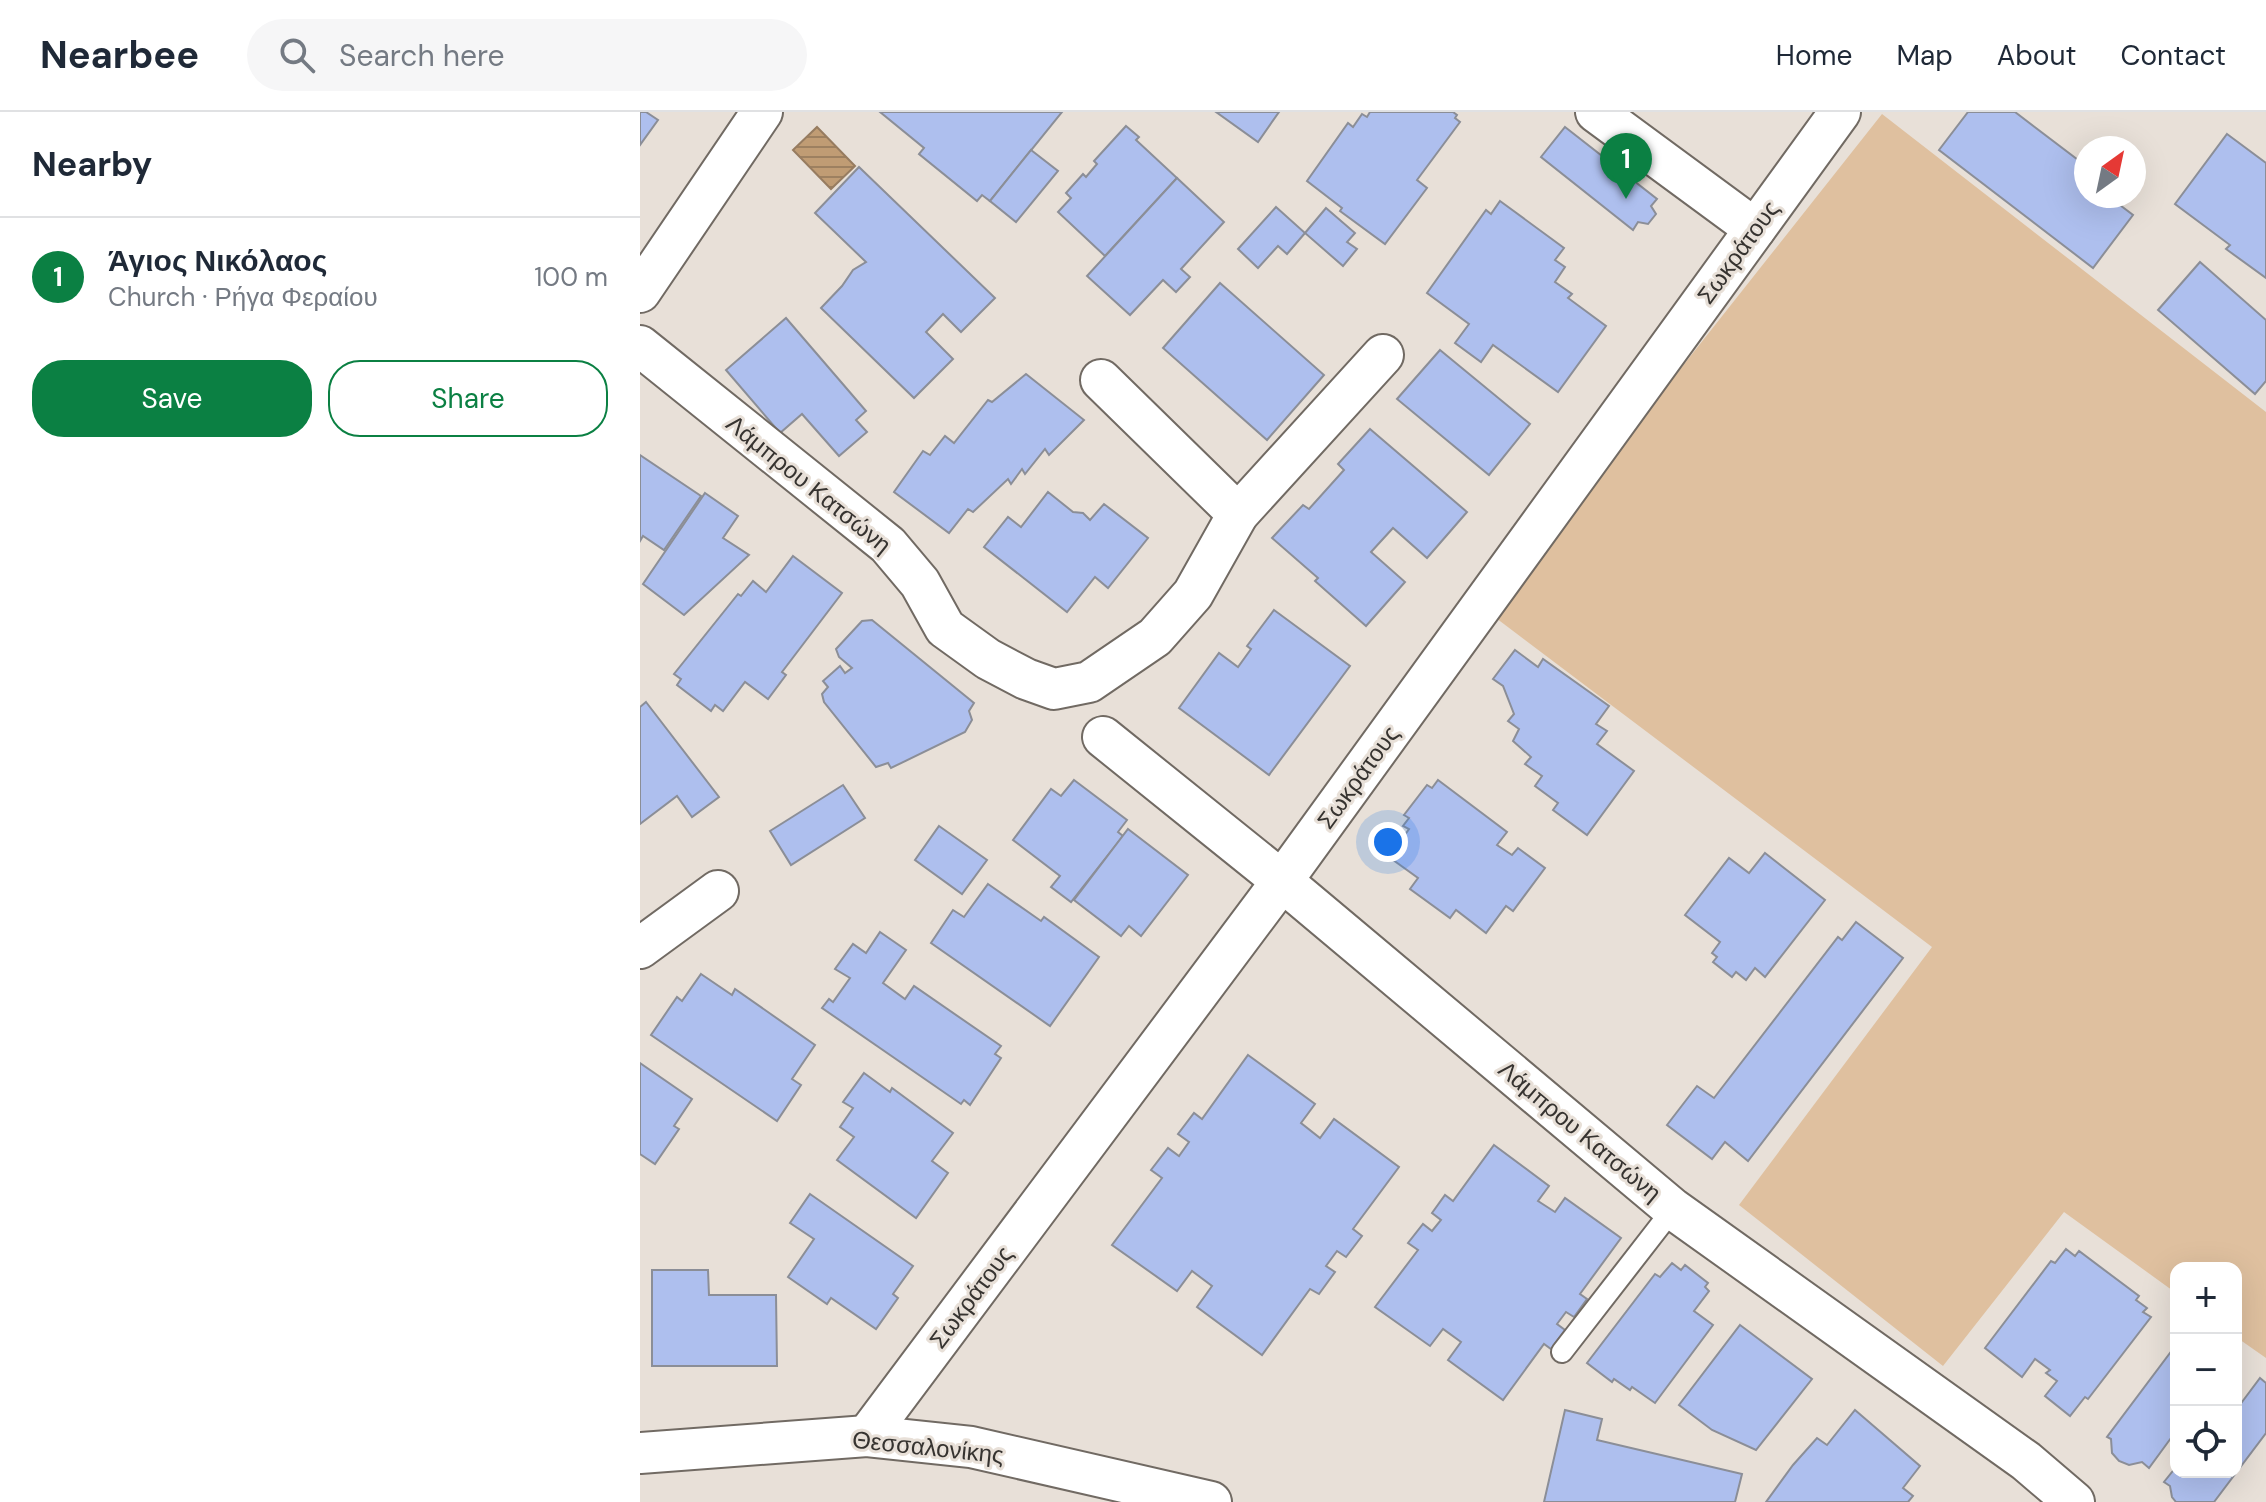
<!DOCTYPE html>
<meta charset="utf-8">
<style>
:root{--surface:#fff;--page:#f6f6f7;--text:#1f2937;--muted:#747a83;--line:#e0e1e3;--accent:#0b8043}
body{margin:0;font-family:"DM Sans",sans-serif;background:var(--page);color:var(--text)}
.controls{position:absolute;right:24px;bottom:24px;display:grid;overflow:hidden;border-radius:16px;box-shadow:0 8px 32px #0002}
.controls button{width:72px;height:72px;display:grid;place-items:center;padding:0;border:0;border-bottom:2px solid var(--line);background:var(--surface);color:var(--text);font:40px sans-serif}
.compass{position:absolute;left:1434px;top:24px;width:72px;height:72px;border-radius:50%;background:var(--surface);box-shadow:0 8px 32px #0002;rotate:33deg}
.you{position:absolute;left:748px;top:730px;width:28px;height:28px;margin:-20px;border:6px solid #fff;border-radius:50%;background:#1a73e8;box-shadow:0 0 0 12px #1a73e833}
.badge{display:grid;place-items:center;width:52px;height:52px;border-radius:50%;background:var(--accent);color:#fff;font-size:26px;font-weight:700}
.pin{position:absolute;translate:-50% -66px;filter:drop-shadow(0 2px 4px #0008)}
.pin::after{content:'';position:absolute;top:42px;width:28px;height:24px;background:inherit;clip-path:polygon(0 0,100% 0,50% 100%)}
.list{margin:0;padding:0;list-style:none}
h2{display:flex;justify-content:space-between;align-items:center;height:104px;margin:0;padding:0 32px;font-size:34px}
h2 small{font-size:26px;font-weight:400;color:var(--muted)}
.list li{display:grid;grid-template-columns:52px 1fr auto;gap:24px;align-items:center;box-sizing:border-box;height:120px;padding:0 32px;border-top:2px solid var(--line)}
.list b{display:block;font-size:30px;white-space:nowrap}
.list p{margin:0;font-size:26px;white-space:nowrap;color:var(--muted)}
.list em{font-size:26px;font-style:normal;color:var(--muted)}
.actions{display:flex;gap:16px;padding:24px 32px}
.actions a{flex:1;padding:18px 0;border:2px solid var(--accent);border-radius:32px;text-align:center;font-size:28px;color:var(--accent)}
.actions .main{background:var(--accent);color:#fff}
.icon{flex:none;width:44px;height:44px;fill:none;stroke:currentColor;stroke-width:2;stroke-linecap:round;stroke-linejoin:round}
.map{position:relative;flex:none;width:1626px;height:1390px;overflow:hidden}
header{display:flex;align-items:center;gap:48px;box-sizing:border-box;height:112px;padding:0 40px;background:var(--surface);border-bottom:2px solid var(--line)}
header strong{font-size:38px}
nav{display:flex;gap:44px;margin-inline-start:auto;font-size:28px}
.search{width:560px;height:72px;background:var(--page);display:flex;align-items:center;gap:20px;box-sizing:border-box;padding:0 28px;border-radius:44px;color:var(--muted);font-size:30px}
main{display:flex}
aside{flex:1;background:var(--surface)}
.map>svg:first-child{display:block}
.green{fill:#dfc09f}
.water{fill:url(#water-rules);stroke:#977c60;stroke-width:2}
.building{fill:#aebfee;stroke:#8b8e97;stroke-width:2}
.lines{fill:none;stroke-linecap:round;stroke-linejoin:round}
.lane-casing{stroke:#716a63;stroke-width:24}
.street-casing{stroke:#716a63;stroke-width:44}
.lane{stroke:#fff;stroke-width:20}
.street{stroke:#fff;stroke-width:40}
.labels{text-anchor:middle;dominant-baseline:central;stroke-width:6;stroke-linejoin:round;paint-order:stroke}
.street-label{font-size:24px;fill:#363330;stroke:#e8e0d8}
</style>
<header>
<strong>Nearbee</strong>
<div class="search"><svg class="icon" aria-label="search" viewBox="0 0 24 24"><circle cx="10" cy="10" r="6"/><path d="M15 15l6 6"/></svg>Search here</div>
<nav><a>Home</a><a>Map</a><a>About</a><a>Contact</a></nav>
</header>
<main>
<aside>
<h2>Nearby<small></small></h2>
<ul class="list">
<li><span class="badge">1</span><div><b>Άγιος Νικόλαος</b><p>Church · Ρήγα Φεραίου</p></div><em>100 m</em></li>
</ul>
<div class="actions"><a class="main">Save</a><a>Share</a></div>
</aside>
<div class="map">
<svg width="1626" height="1390" viewBox="0 0 1626 1390">
<defs>
<pattern id="water-rules" width="6" height="5" patternUnits="userSpaceOnUse" patternTransform="scale(2)"><rect width="6" height="5" fill="#c09c74"/><path d="M0 2.5h6" fill="none" stroke="#9d8060"/></pattern>
</defs>
<rect width="100%" height="100%" fill="#e8e0d8"/>
<path class="green" d="M 1242,2 L 1626,300 L 1626,1246 L 1596,1225 L 1596,1156 L 1536,1156 L 1536,1181 L 1424,1100 L 1303,1254 L 1099,1093 L 1292,835 L 848,500 Z"/>
<path class="water" d="M 177,15 L 215,54 L 191,77 L 153,38 Z"/>
<g class="building">
<path d="M 0,0 L 6,0 L 18,8 L 0,33 Z"/>
<path d="M 240,0 L 422,0 L 350,89 L 342,83 L 337,89 L 279,42 L 284,36 Z"/>
<path d="M 576,0 L 639,0 L 618,30 Z"/>
<path d="M 730,0 L 813,0 L 817,3 L 815,6 L 820,10 L 777,68 L 787,76 L 745,132 L 700,99 L 702,96 L 667,69 L 708,11 L 713,15 L 722,2 L 727,5 Z"/>
<path d="M 1328,0 L 1375,0 L 1446,54 L 1446,84 L 1468,84 L 1493,103 L 1453,156 L 1299,38 Z"/>
<path d="M 486,14 L 499,25 L 496,28 L 537,66 L 465,144 L 418,100 L 431,86 L 426,81 L 443,62 L 446,65 L 457,52 L 454,49 Z"/>
<path d="M 925,15 L 1017,87 L 1011,94 L 1016,102 L 1008,112 L 998,110 L 993,118 L 901,45 Z"/>
<path d="M 1587,22 L 1626,51 L 1626,166 L 1586,137 L 1590,133 L 1535,92 Z"/>
<path d="M 391,38 L 418,59 L 376,110 L 350,89 Z"/>
<path d="M 219,55 L 355,186 L 321,220 L 303,202 L 286,220 L 313,247 L 274,286 L 181,196 L 202,174 L 213,158 L 226,150 L 175,101 Z"/>
<path d="M 537,66 L 584,110 L 541,157 L 550,165 L 536,180 L 523,168 L 490,203 L 447,164 Z"/>
<path d="M 860,89 L 924,136 L 915,148 L 925,155 L 915,170 L 932,182 L 928,186 L 966,214 L 918,280 L 853,233 L 841,250 L 815,231 L 829,212 L 787,181 L 846,98 L 851,102 Z"/>
<path d="M 636,95 L 665,121 L 647,142 L 638,134 L 618,156 L 598,137 Z"/>
<path d="M 686,96 L 715,121 L 707,130 L 717,137 L 703,154 L 665,121 Z"/>
<path d="M 1560,150 L 1626,208 L 1626,269 L 1615,282 L 1518,198 Z"/>
<path d="M 580,171 L 684,263 L 627,328 L 523,236 Z"/>
<path d="M 146,206 L 226,299 L 216,308 L 227,320 L 199,344 L 162,302 L 140,321 L 86,258 Z"/>
<path d="M 800,238 L 890,312 L 849,363 L 757,287 Z"/>
<path d="M 386,262 L 444,308 L 409,343 L 405,337 L 385,362 L 382,357 L 371,372 L 368,367 L 333,400 L 328,397 L 309,421 L 254,380 L 283,339 L 290,343 L 305,324 L 314,331 L 348,288 L 352,290 Z"/>
<path d="M 730,317 L 827,400 L 787,446 L 753,416 L 731,440 L 765,470 L 726,514 L 675,469 L 678,466 L 632,426 L 663,393 L 669,397 L 704,358 L 698,352 Z"/>
<path d="M 0,343 L 61,384 L 24,438 L 3,424 L 0,429 Z"/>
<path d="M 408,380 L 433,400 L 443,401 L 450,408 L 464,392 L 508,426 L 468,476 L 455,465 L 427,500 L 344,435 L 368,405 L 381,415 Z"/>
<path d="M 65,381 L 98,404 L 83,426 L 109,443 L 44,503 L 3,472 Z"/>
<path d="M 153,444 L 202,481 L 142,560 L 146,563 L 128,587 L 105,570 L 83,599 L 75,593 L 71,599 L 37,573 L 41,567 L 34,562 L 98,482 L 101,484 L 113,469 L 126,480 Z"/>
<path d="M 634,498 L 710,554 L 629,663 L 539,596 L 579,541 L 598,555 L 611,537 L 607,534 Z"/>
<path d="M 232,508 L 334,591 L 329,599 L 332,608 L 325,620 L 251,656 L 248,651 L 236,655 L 184,590 L 182,582 L 188,575 L 183,569 L 200,554 L 205,561 L 212,556 L 199,545 L 196,537 L 222,509 Z"/>
<path d="M 875,538 L 898,555 L 903,547 L 969,594 L 956,612 L 967,619 L 957,632 L 994,659 L 947,723 L 913,698 L 918,691 L 895,674 L 902,664 L 885,652 L 891,645 L 873,629 L 879,617 L 868,609 L 874,602 L 863,574 L 853,567 Z"/>
<path d="M 6,590 L 79,685 L 52,705 L 37,684 L 0,712 L 0,595 Z"/>
<path d="M 434,668 L 487,708 L 478,720 L 483,724 L 431,790 L 411,775 L 420,764 L 373,728 L 411,677 L 421,684 Z"/>
<path d="M 798,668 L 867,720 L 857,733 L 872,743 L 878,736 L 905,756 L 873,799 L 866,794 L 846,821 L 816,798 L 810,806 L 770,777 L 778,766 L 749,745 L 769,717 L 763,714 L 769,706 L 764,703 L 787,673 L 792,676 Z"/>
<path d="M 203,673 L 225,706 L 151,753 L 130,719 Z"/>
<path d="M 299,714 L 347,748 L 322,782 L 275,748 Z"/>
<path d="M 488,717 L 548,763 L 501,824 L 489,814 L 481,824 L 434,788 Z"/>
<path d="M 1125,741 L 1185,788 L 1125,865 L 1115,856 L 1106,868 L 1096,860 L 1092,865 L 1073,850 L 1077,845 L 1072,841 L 1080,830 L 1045,803 L 1089,746 L 1109,761 Z"/>
<path d="M 348,772 L 401,809 L 404,805 L 459,845 L 410,914 L 291,831 L 313,798 L 324,805 Z"/>
<path d="M 1216,810 L 1263,846 L 1108,1049 L 1085,1030 L 1072,1047 L 1027,1013 L 1057,974 L 1074,986 L 1198,825 L 1202,828 Z"/>
<path d="M 240,820 L 266,838 L 243,871 L 265,887 L 274,874 L 361,934 L 355,942 L 361,946 L 330,993 L 324,988 L 321,992 L 182,896 L 189,887 L 193,890 L 210,866 L 195,857 L 213,832 L 226,841 Z"/>
<path d="M 61,862 L 92,883 L 95,877 L 175,933 L 152,967 L 161,973 L 137,1009 L 11,923 L 37,885 L 42,889 Z"/>
<path d="M 608,943 L 675,992 L 661,1011 L 680,1026 L 694,1007 L 759,1055 L 713,1117 L 722,1124 L 706,1145 L 697,1139 L 686,1154 L 695,1160 L 679,1182 L 670,1177 L 622,1243 L 557,1195 L 572,1174 L 552,1159 L 537,1179 L 472,1133 L 522,1066 L 511,1058 L 528,1036 L 539,1044 L 549,1030 L 538,1022 L 554,1001 L 562,1007 Z"/>
<path d="M 0,951 L 52,987 L 34,1014 L 39,1017 L 15,1052 L 0,1042 Z"/>
<path d="M 224,961 L 250,980 L 252,976 L 313,1021 L 292,1049 L 308,1061 L 276,1106 L 197,1048 L 214,1025 L 200,1015 L 213,996 L 203,990 Z"/>
<path d="M 854,1033 L 909,1074 L 898,1089 L 915,1100 L 925,1086 L 981,1126 L 940,1182 L 947,1187 L 934,1205 L 926,1200 L 917,1212 L 925,1218 L 911,1237 L 904,1232 L 863,1288 L 808,1248 L 821,1230 L 803,1217 L 790,1234 L 735,1195 L 778,1138 L 768,1131 L 783,1112 L 792,1119 L 801,1108 L 792,1101 L 805,1083 L 813,1089 Z"/>
<path d="M 170,1082 L 273,1154 L 253,1182 L 258,1186 L 236,1217 L 191,1186 L 187,1192 L 148,1165 L 174,1127 L 150,1111 Z"/>
<path d="M 1426,1137 L 1435,1144 L 1439,1139 L 1499,1184 L 1496,1188 L 1507,1196 L 1503,1200 L 1511,1205 L 1448,1287 L 1445,1285 L 1430,1304 L 1405,1284 L 1417,1269 L 1406,1261 L 1410,1258 L 1395,1247 L 1382,1265 L 1345,1236 L 1411,1149 L 1415,1151 Z"/>
<path d="M 1032,1151 L 1041,1158 L 1045,1153 L 1068,1171 L 1065,1175 L 1069,1179 L 1054,1199 L 1073,1213 L 1015,1291 L 992,1275 L 990,1278 L 974,1267 L 972,1270 L 947,1251 L 1015,1162 L 1020,1165 Z"/>
<path d="M 12,1158 L 68,1158 L 69,1183 L 136,1183 L 137,1254 L 12,1254 Z"/>
<path d="M 1100,1213 L 1172,1267 L 1116,1338 L 1072,1318 L 1039,1293 Z"/>
<path d="M 1536,1233 L 1536,1329 L 1531,1326 L 1509,1356 L 1502,1350 L 1489,1353 L 1479,1349 L 1472,1341 L 1471,1327 L 1467,1325 Z"/>
<path d="M 1620,1266 L 1626,1271 L 1626,1321 L 1574,1390 L 1536,1390 L 1532,1385 L 1530,1374 L 1524,1370 L 1536,1355 L 1536,1360 L 1596,1360 L 1596,1298 Z"/>
<path d="M 925,1298 L 962,1307 L 957,1328 L 1102,1362 L 1095,1390 L 904,1390 Z"/>
<path d="M 1215,1298 L 1280,1354 L 1263,1376 L 1273,1384 L 1268,1390 L 1126,1390 L 1153,1353 L 1177,1326 L 1187,1333 Z"/>
</g>
<g class="lines">
<g class="lane-casing">
<path id="lane" d="M 922,1240 L 1033,1097"/>
</g>
<g class="street-casing">
<g id="street">
<path d="M 956,0 L 1115,117"/>
<path d="M 0,180 L 122,0"/>
<path d="M 0,234 L 248,433 L 280,471 L 305,516 L 348,547 L 386,567 L 414,577 L 449,570 L 515,525 L 553,482 L 598,402 L 743,243"/>
<path d="M 461,268 L 598,402"/>
<path d="M 463,625 L 642,769 L 1033,1097 L 1386,1349 L 1434,1390"/>
<path d="M 0,836 L 78,779"/>
<path d="M 227,1324 L 642,769 L 1200,0"/>
<path d="M 0,1341 L 227,1324 L 331,1335 L 571,1390"/>
</g>
</g>
<use href="#lane" class="lane"/>
<use href="#street" class="street"/>
</g>
<g class="labels">
<g class="street-label">
<text transform="translate(1098 140) rotate(-54)">Σωκράτους</text>
<text transform="translate(169 372) rotate(39)">Λάμπρου Κατσώνη</text>
<text transform="translate(718 665) rotate(-54)">Σωκράτους</text>
<text transform="translate(940 1019) rotate(40)">Λάμπρου Κατσώνη</text>
<text transform="translate(331 1185) rotate(-53)">Σωκράτους</text>
<text transform="translate(288 1335) rotate(6)">Θεσσαλονίκης</text>
</g>
</g>
</svg>
<div class="controls">
<button>+</button>
<button>−</button>
<button><svg class="icon" aria-label="locate" viewBox="0 0 24 24"><circle cx="12" cy="12" r="6"/><path d="M12 2v4M12 18v4M2 12h4M18 12h4"/></svg></button>
</div>
<svg class="compass" viewBox="-18 -18 36 36"><path d="M0-13l5 13h-10z" fill="#e53935"/><path d="M0 13l5-13h-10z" fill="#747a83"/></svg>
<div class="you"></div>
<div class="pin badge" style="left:986px;top:87px">1</div>
</div>
</main>
